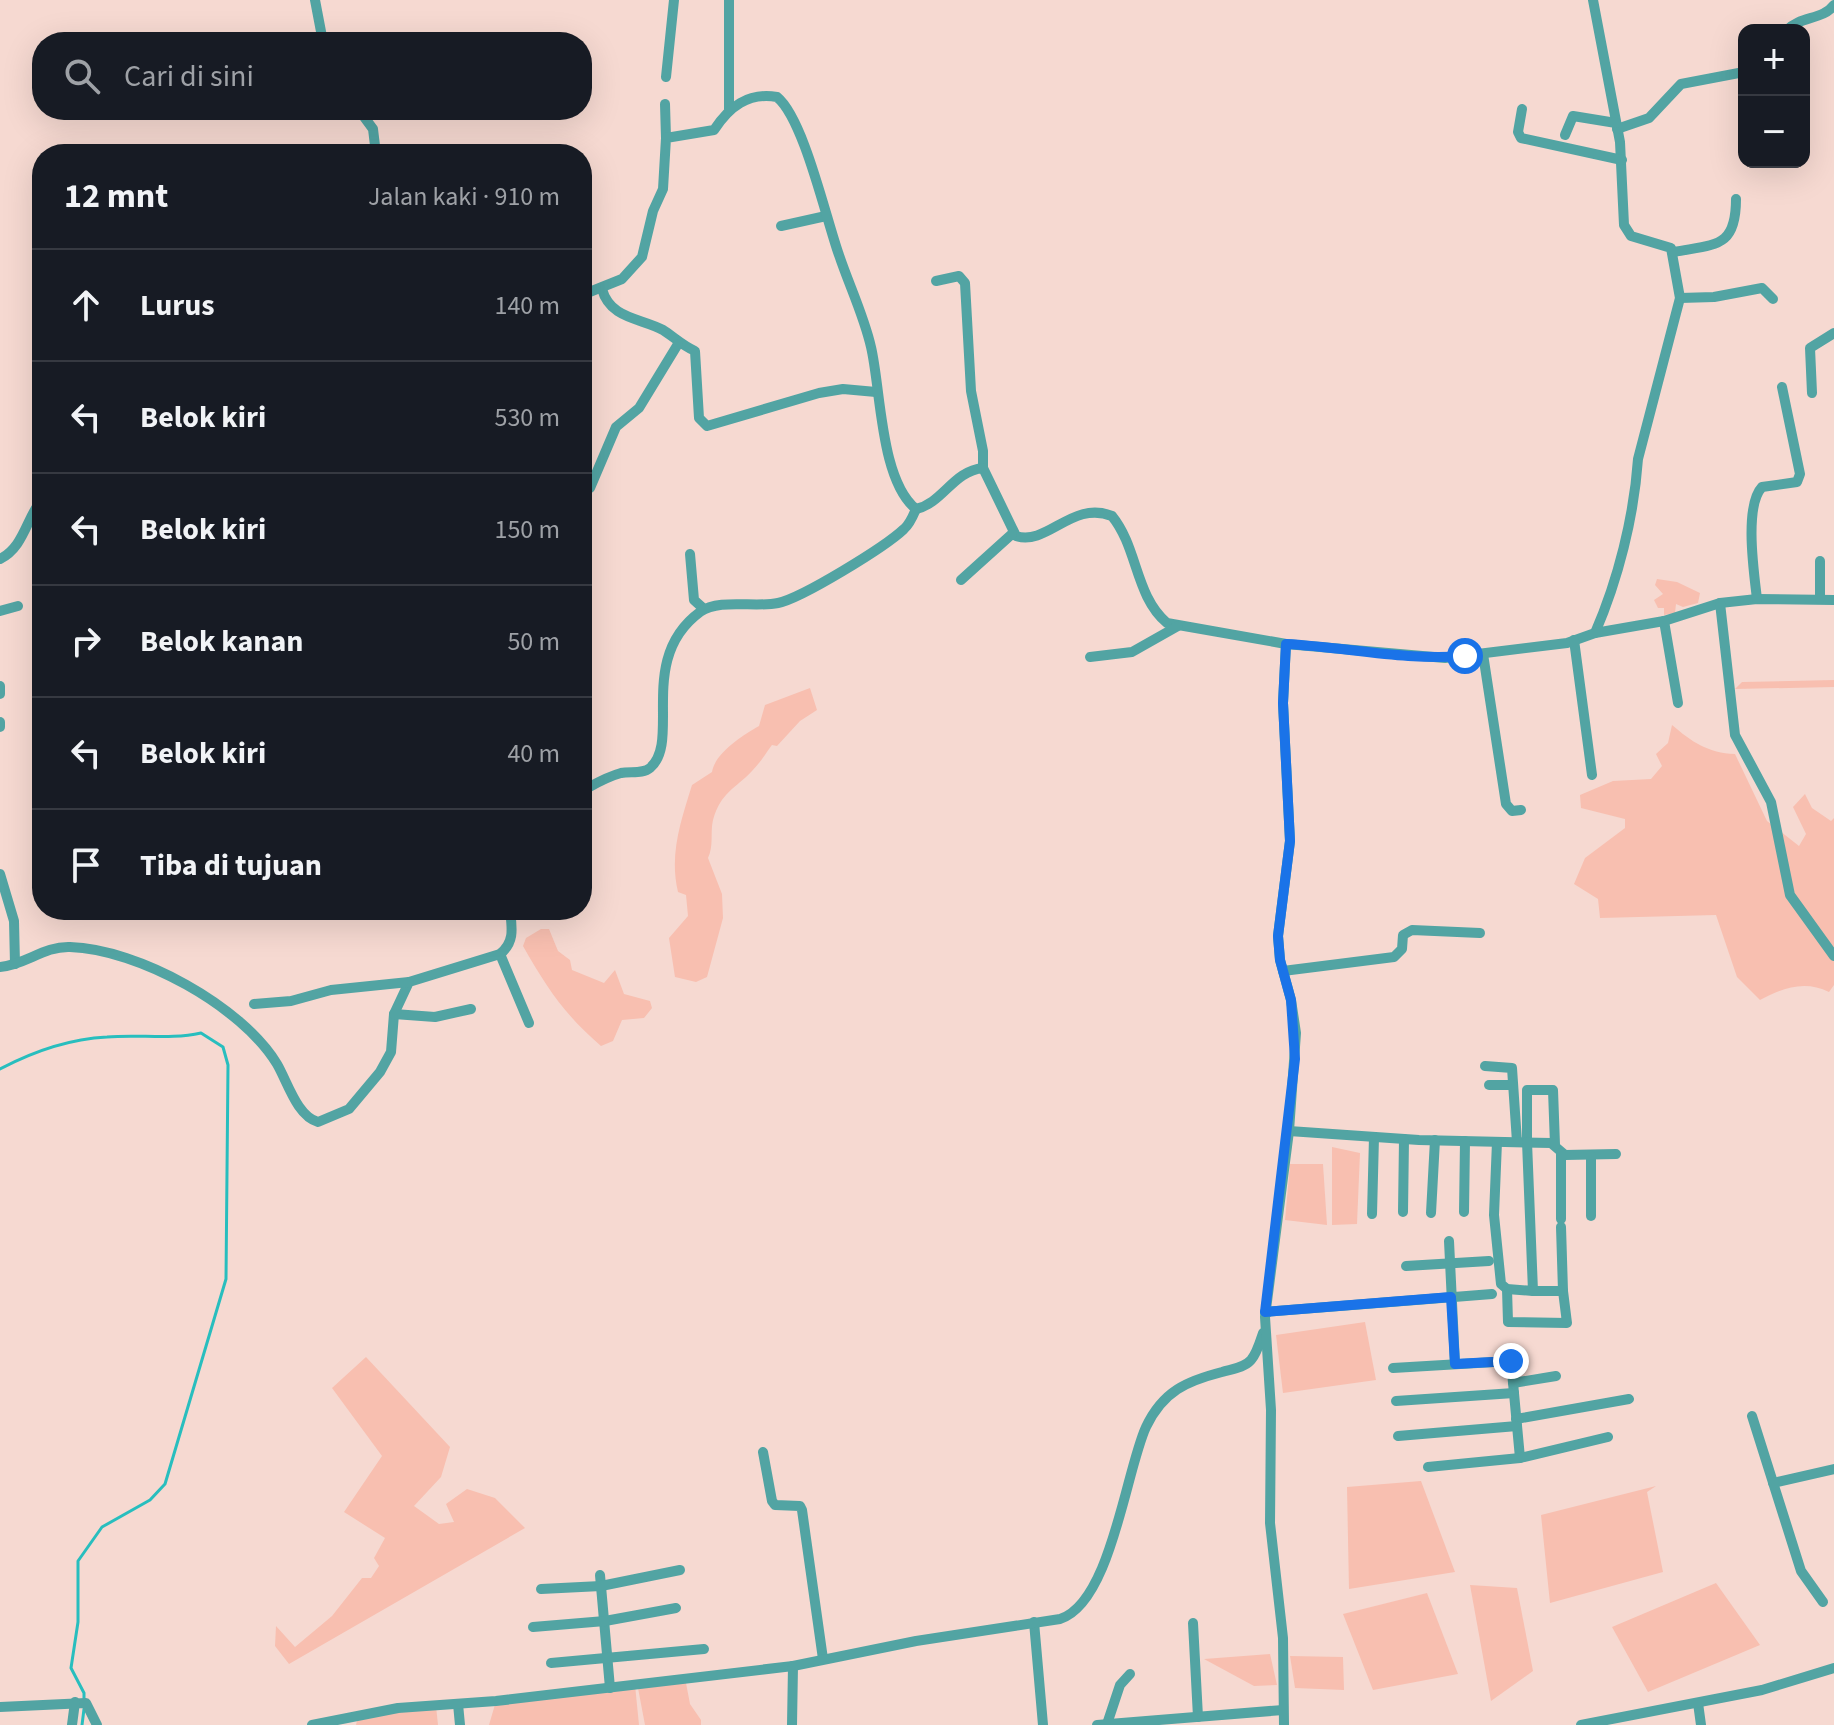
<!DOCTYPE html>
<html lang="id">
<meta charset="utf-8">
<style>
:root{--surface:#171b24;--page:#20242c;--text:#f1f3f6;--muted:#9ea1a6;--line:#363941}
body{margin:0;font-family:"Source Sans 3",sans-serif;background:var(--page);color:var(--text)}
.controls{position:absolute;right:24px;top:24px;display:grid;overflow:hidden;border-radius:16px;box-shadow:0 8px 32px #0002}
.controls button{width:72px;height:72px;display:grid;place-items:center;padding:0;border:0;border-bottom:2px solid var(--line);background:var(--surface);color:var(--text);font:40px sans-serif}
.stop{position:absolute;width:24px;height:24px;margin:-18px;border:6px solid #1a73e8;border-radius:50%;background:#fff}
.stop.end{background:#1a73e8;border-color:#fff;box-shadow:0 2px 8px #0008}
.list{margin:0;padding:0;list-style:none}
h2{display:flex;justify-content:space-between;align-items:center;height:104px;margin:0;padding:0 32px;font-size:34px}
h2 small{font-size:26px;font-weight:400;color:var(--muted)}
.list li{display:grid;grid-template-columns:52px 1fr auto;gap:24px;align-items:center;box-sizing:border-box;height:112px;padding:0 32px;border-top:2px solid var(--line)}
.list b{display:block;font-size:30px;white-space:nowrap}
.list em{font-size:26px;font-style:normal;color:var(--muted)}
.icon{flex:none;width:44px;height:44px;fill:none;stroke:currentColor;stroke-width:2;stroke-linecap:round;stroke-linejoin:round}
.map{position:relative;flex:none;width:1834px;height:1725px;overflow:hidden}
.search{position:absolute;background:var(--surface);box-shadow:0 8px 32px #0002;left:32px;top:32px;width:560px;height:88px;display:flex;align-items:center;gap:20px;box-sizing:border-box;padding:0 28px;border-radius:32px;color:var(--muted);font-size:30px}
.panel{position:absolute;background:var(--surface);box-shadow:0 8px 32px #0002;left:32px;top:144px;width:560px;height:776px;border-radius:32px}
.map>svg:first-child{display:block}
.green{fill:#f8bfb0}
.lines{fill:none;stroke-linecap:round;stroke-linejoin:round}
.stream{stroke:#28bebe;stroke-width:3}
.minor{stroke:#52a4a3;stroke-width:10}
.route{stroke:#1a73e8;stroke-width:10}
</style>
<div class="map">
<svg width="1834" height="1725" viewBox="0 0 1834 1725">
<rect width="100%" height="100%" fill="#f6d9d1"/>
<g class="green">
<path d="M 1657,579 L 1677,582 L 1700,593 L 1698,603 L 1683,607 L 1676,604 L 1675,613 L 1664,615 L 1664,608 L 1658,608 L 1654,600 L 1663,594 L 1655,585 Z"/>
<path d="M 1834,680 L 1834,687 L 1735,689 L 1742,682 Z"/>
<path d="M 810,688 L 817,710 L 800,721 L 777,746 L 772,745 C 766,753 760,763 752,771 C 735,789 721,792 713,820 C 710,833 714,845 708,858 L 722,894 L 723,918 L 707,977 L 696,982 L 675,977 L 669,938 L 688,916 L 686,895 L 678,892 C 669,854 681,821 692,785 L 712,772 C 715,753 743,735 759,726 L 765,705 Z"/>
<path d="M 1672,725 C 1692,742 1708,753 1735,754 L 1767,821 L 1799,846 L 1806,834 L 1793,807 L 1805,794 L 1812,808 L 1831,821 L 1834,818 L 1834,985 L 1829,992 C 1805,980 1782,988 1760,1000 L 1737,977 L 1716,915 L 1600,918 L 1598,899 L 1574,884 L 1585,858 L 1625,828 L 1625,819 L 1581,808 L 1580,795 L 1613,781 L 1651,779 L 1662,766 L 1656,754 L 1668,743 Z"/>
<path d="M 541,929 L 549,929 L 558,951 L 570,960 L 572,970 L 604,983 L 615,970 L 624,994 L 650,1001 L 652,1008 L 644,1018 L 622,1020 L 613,1041 L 601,1046 C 564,1014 547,988 523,946 L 526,938 Z"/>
<path d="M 1332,1147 L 1360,1153 L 1357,1224 L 1332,1225 Z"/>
<path d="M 1290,1164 L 1323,1164 L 1327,1225 L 1285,1220 Z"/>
<path d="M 1365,1322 L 1376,1380 L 1283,1393 L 1276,1335 Z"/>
<path d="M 366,1357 L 450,1447 L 441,1477 L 414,1506 L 439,1524 L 454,1522 L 446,1504 L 467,1489 L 495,1498 L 525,1528 L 289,1664 L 275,1646 L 276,1626 L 295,1647 L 332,1616 L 362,1578 L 371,1578 L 379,1566 L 374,1558 L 385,1538 L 344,1512 L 382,1456 L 332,1388 Z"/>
<path d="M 1421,1481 L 1455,1572 L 1349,1589 L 1347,1487 Z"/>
<path d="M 1656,1486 L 1647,1492 L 1663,1572 L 1550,1603 L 1541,1515 Z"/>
<path d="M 1716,1583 L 1760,1645 L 1648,1692 L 1612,1627 Z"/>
<path d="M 1470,1585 L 1517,1588 L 1533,1671 L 1491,1701 Z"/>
<path d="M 1427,1593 L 1458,1674 L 1373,1690 L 1343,1614 Z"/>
<path d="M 1270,1654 L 1277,1685 L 1254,1686 L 1204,1659 Z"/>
<path d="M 1290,1656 L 1343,1657 L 1344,1690 L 1295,1688 Z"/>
<path d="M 686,1683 L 690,1704 L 701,1720 L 701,1725 L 645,1725 L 638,1688 Z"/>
<path d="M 635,1685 L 639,1725 L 489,1725 L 496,1701 Z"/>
<path d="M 436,1706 L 438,1725 L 356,1725 L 358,1716 Z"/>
</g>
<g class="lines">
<g class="stream">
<path d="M 0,1069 C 34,1051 69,1039 107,1037 C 139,1034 170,1040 201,1033 L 223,1047 L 228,1065 L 226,1279 L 165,1484 L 150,1500 L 102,1527 L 78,1561 L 78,1622 L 71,1668 L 84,1693 L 84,1701"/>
<path d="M 82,1725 L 84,1709"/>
</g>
<g class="minor">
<path d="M 315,0 L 323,42"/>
<path d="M 729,0 L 729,109"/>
<path d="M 1593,0 L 1620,142 L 1624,225 L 1631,236 L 1671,248 L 1680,298 L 1638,459 C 1634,517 1618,580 1595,633"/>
<path d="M 1787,30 C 1800,16 1823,20 1834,5"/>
<path d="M 666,77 L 674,0"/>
<path d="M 665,104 L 666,138"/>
<path d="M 1522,109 L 1518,132 L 1521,138 L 1622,160"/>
<path d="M 359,110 L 373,129 L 376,154"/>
<path d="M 1617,129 L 1649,118 L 1681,84 L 1744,72"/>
<path d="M 1565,135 L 1573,116 L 1616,123"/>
<path d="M 781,226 L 826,216"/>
<path d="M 1674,252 C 1716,244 1736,248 1736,199"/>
<path d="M 936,281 L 959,276 L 965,283 L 971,391 L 983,451 L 983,468"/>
<path d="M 602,289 C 610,319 641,318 663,330 C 674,337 683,346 695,351 L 699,418 L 707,426 L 819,393 L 843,389 L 876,392"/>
<path d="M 582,295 L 622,279 L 642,257 L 653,211 L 663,189 L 666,138 L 714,130 C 729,107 748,92 777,97 C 804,119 826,219 839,255 C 849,285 864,316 871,347 C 881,389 880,480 916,509 C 943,503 953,471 983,468 L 1016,536 C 1048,546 1072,500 1112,516 C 1138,548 1135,596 1167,623 L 1286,644 L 1445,658 L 1567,643 L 1595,633 L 1664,621 L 1720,603 L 1757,599 L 1834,600"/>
<path d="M 1680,298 L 1714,297 L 1762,288 L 1773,299"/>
<path d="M 1812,393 L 1810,348 L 1834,333"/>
<path d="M 590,488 L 616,427 L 639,408 L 678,344"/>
<path d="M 690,554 L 694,600 L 704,609"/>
<path d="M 0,559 C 24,547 26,519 42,499"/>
<path d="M 961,580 L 1012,534"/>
<path d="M 1757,599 C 1754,573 1744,506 1762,487 L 1797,482 L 1800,474 L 1782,387"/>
<path d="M 1820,599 L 1820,561"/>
<path d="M 1720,603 L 1735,735 L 1771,802 L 1790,895 L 1834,956"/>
<path d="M 0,611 L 18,606"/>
<path d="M 1664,621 L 1678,703"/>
<path d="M 1574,640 L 1592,775"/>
<path d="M 1483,654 L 1506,804 L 1512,811 L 1521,810"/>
<path d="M 1090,657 L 1132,652 L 1178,626"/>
<path d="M 0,686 L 0,694"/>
<path d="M 0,722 L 0,727"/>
<path d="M 582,791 C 595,784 606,777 621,773 C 630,771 643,774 650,768 C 682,741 636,659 700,612 C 720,598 754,608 778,603 C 802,598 885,547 904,529 C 910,524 913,516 916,509"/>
<path d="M 0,874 L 14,921 L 15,964"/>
<path d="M 500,954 L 529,1023"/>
<path d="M 0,967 C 25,965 44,946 70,947 C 138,949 242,1006 277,1064 C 288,1083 297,1116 318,1122 L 349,1109 L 380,1072 L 391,1052 L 394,1014 L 409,982 L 500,954 C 515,942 512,928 510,910"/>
<path d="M 1283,971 L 1394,957 L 1402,949 L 1403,935 L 1412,930 L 1480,933"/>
<path d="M 254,1004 L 291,1001 L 331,990 L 409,982"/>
<path d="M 394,1014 L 435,1017 L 471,1009"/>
<path d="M 1485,1066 L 1512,1068 L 1517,1142"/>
<path d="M 1489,1085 L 1513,1085"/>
<path d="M 1289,1131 L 1419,1140 L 1551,1143 L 1565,1155 L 1616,1154"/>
<path d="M 1527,1139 L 1527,1090 L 1553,1090 L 1555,1145"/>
<path d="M 1497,1142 L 1494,1215 L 1501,1284 L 1507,1289 L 1533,1291 L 1527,1142"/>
<path d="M 1561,1153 L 1561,1219"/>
<path d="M 1403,1212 L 1404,1139"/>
<path d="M 1464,1212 L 1465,1141"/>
<path d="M 1431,1213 L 1435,1140"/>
<path d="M 1372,1214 L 1374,1137"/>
<path d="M 1591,1216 L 1591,1155"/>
<path d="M 1449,1241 L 1455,1364"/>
<path d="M 1406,1266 L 1489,1261"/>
<path d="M 1507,1289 L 1508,1322 L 1567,1323 L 1563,1291"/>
<path d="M 1533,1291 L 1563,1291 L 1561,1227"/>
<path d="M 1265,1312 L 1492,1294"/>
<path d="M 1393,1368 L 1511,1361 L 1520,1458"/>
<path d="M 1513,1383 L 1556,1376"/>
<path d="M 1396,1401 L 1514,1393"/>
<path d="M 1752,1416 L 1801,1571 L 1823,1602"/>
<path d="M 1516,1419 L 1629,1399"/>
<path d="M 1398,1436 L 1517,1426"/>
<path d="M 763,1452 L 772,1501 L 775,1505 L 800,1506 L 802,1510 L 823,1659"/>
<path d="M 1428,1467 L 1520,1458 L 1608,1437"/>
<path d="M 1773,1483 L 1834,1469"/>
<path d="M 600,1575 L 610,1688"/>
<path d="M 541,1589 L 601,1586 L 680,1570"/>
<path d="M 1034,1622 L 1043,1725"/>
<path d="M 1193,1623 L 1198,1717"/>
<path d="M 533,1627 L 605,1621 L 676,1608"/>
<path d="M 551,1663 L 704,1649"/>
<path d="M 1698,1703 L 1701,1725"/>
<path d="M 458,1704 L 460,1725"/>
<path d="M 0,1707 L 86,1703 L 97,1725"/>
<path d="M 1107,1724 L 1120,1685 L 1130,1674"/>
<path d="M 72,1725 L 75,1702"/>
<path d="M 312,1725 L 398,1708 L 496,1701 L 793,1666"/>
<path d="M 792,1725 L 793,1666 L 916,1641 L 1060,1619 C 1111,1603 1126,1470 1146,1427 C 1163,1391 1187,1381 1222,1372 C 1232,1369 1244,1368 1251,1360 C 1257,1353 1260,1342 1263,1333"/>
<path d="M 1097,1725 L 1283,1710"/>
<path d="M 1284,1725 L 1283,1638 L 1270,1523 L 1271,1410 L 1265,1317 L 1289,1131 L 1296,1033 L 1291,1000 L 1280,960 L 1278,936 L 1290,841 L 1283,703 L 1286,644"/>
<path d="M 1581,1725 L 1762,1690 L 1834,1668"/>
</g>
</g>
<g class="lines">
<path class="route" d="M 1465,656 C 1405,661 1346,647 1286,644 L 1283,703 L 1290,841 L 1278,936 L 1280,960 L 1291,1000 L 1295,1059 L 1265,1312 L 1451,1297 L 1455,1364 L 1511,1361"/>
</g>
</svg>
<div class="controls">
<button>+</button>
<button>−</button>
</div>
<div class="stop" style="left:1465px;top:656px"></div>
<div class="stop end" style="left:1511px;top:1361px"></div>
<div class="search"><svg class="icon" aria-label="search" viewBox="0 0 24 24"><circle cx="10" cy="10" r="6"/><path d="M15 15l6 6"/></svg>Cari di sini</div>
<section class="panel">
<h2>12 mnt<small>Jalan kaki · 910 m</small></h2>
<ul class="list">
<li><svg class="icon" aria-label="ahead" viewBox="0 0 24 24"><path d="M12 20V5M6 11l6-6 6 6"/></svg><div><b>Lurus</b></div><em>140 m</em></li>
<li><svg class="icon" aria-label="left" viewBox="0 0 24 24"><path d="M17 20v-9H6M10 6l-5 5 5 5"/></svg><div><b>Belok kiri</b></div><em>530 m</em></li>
<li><svg class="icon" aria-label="left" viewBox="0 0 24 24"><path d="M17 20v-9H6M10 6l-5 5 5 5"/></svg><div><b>Belok kiri</b></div><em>150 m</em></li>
<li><svg class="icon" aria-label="right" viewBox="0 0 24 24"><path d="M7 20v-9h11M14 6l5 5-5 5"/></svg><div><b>Belok kanan</b></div><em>50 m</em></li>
<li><svg class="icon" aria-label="left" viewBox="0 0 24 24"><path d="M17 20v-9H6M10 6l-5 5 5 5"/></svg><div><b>Belok kiri</b></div><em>40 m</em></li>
<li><svg class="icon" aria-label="arrive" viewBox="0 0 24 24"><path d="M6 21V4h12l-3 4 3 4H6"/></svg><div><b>Tiba di tujuan</b></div></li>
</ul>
</section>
</div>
